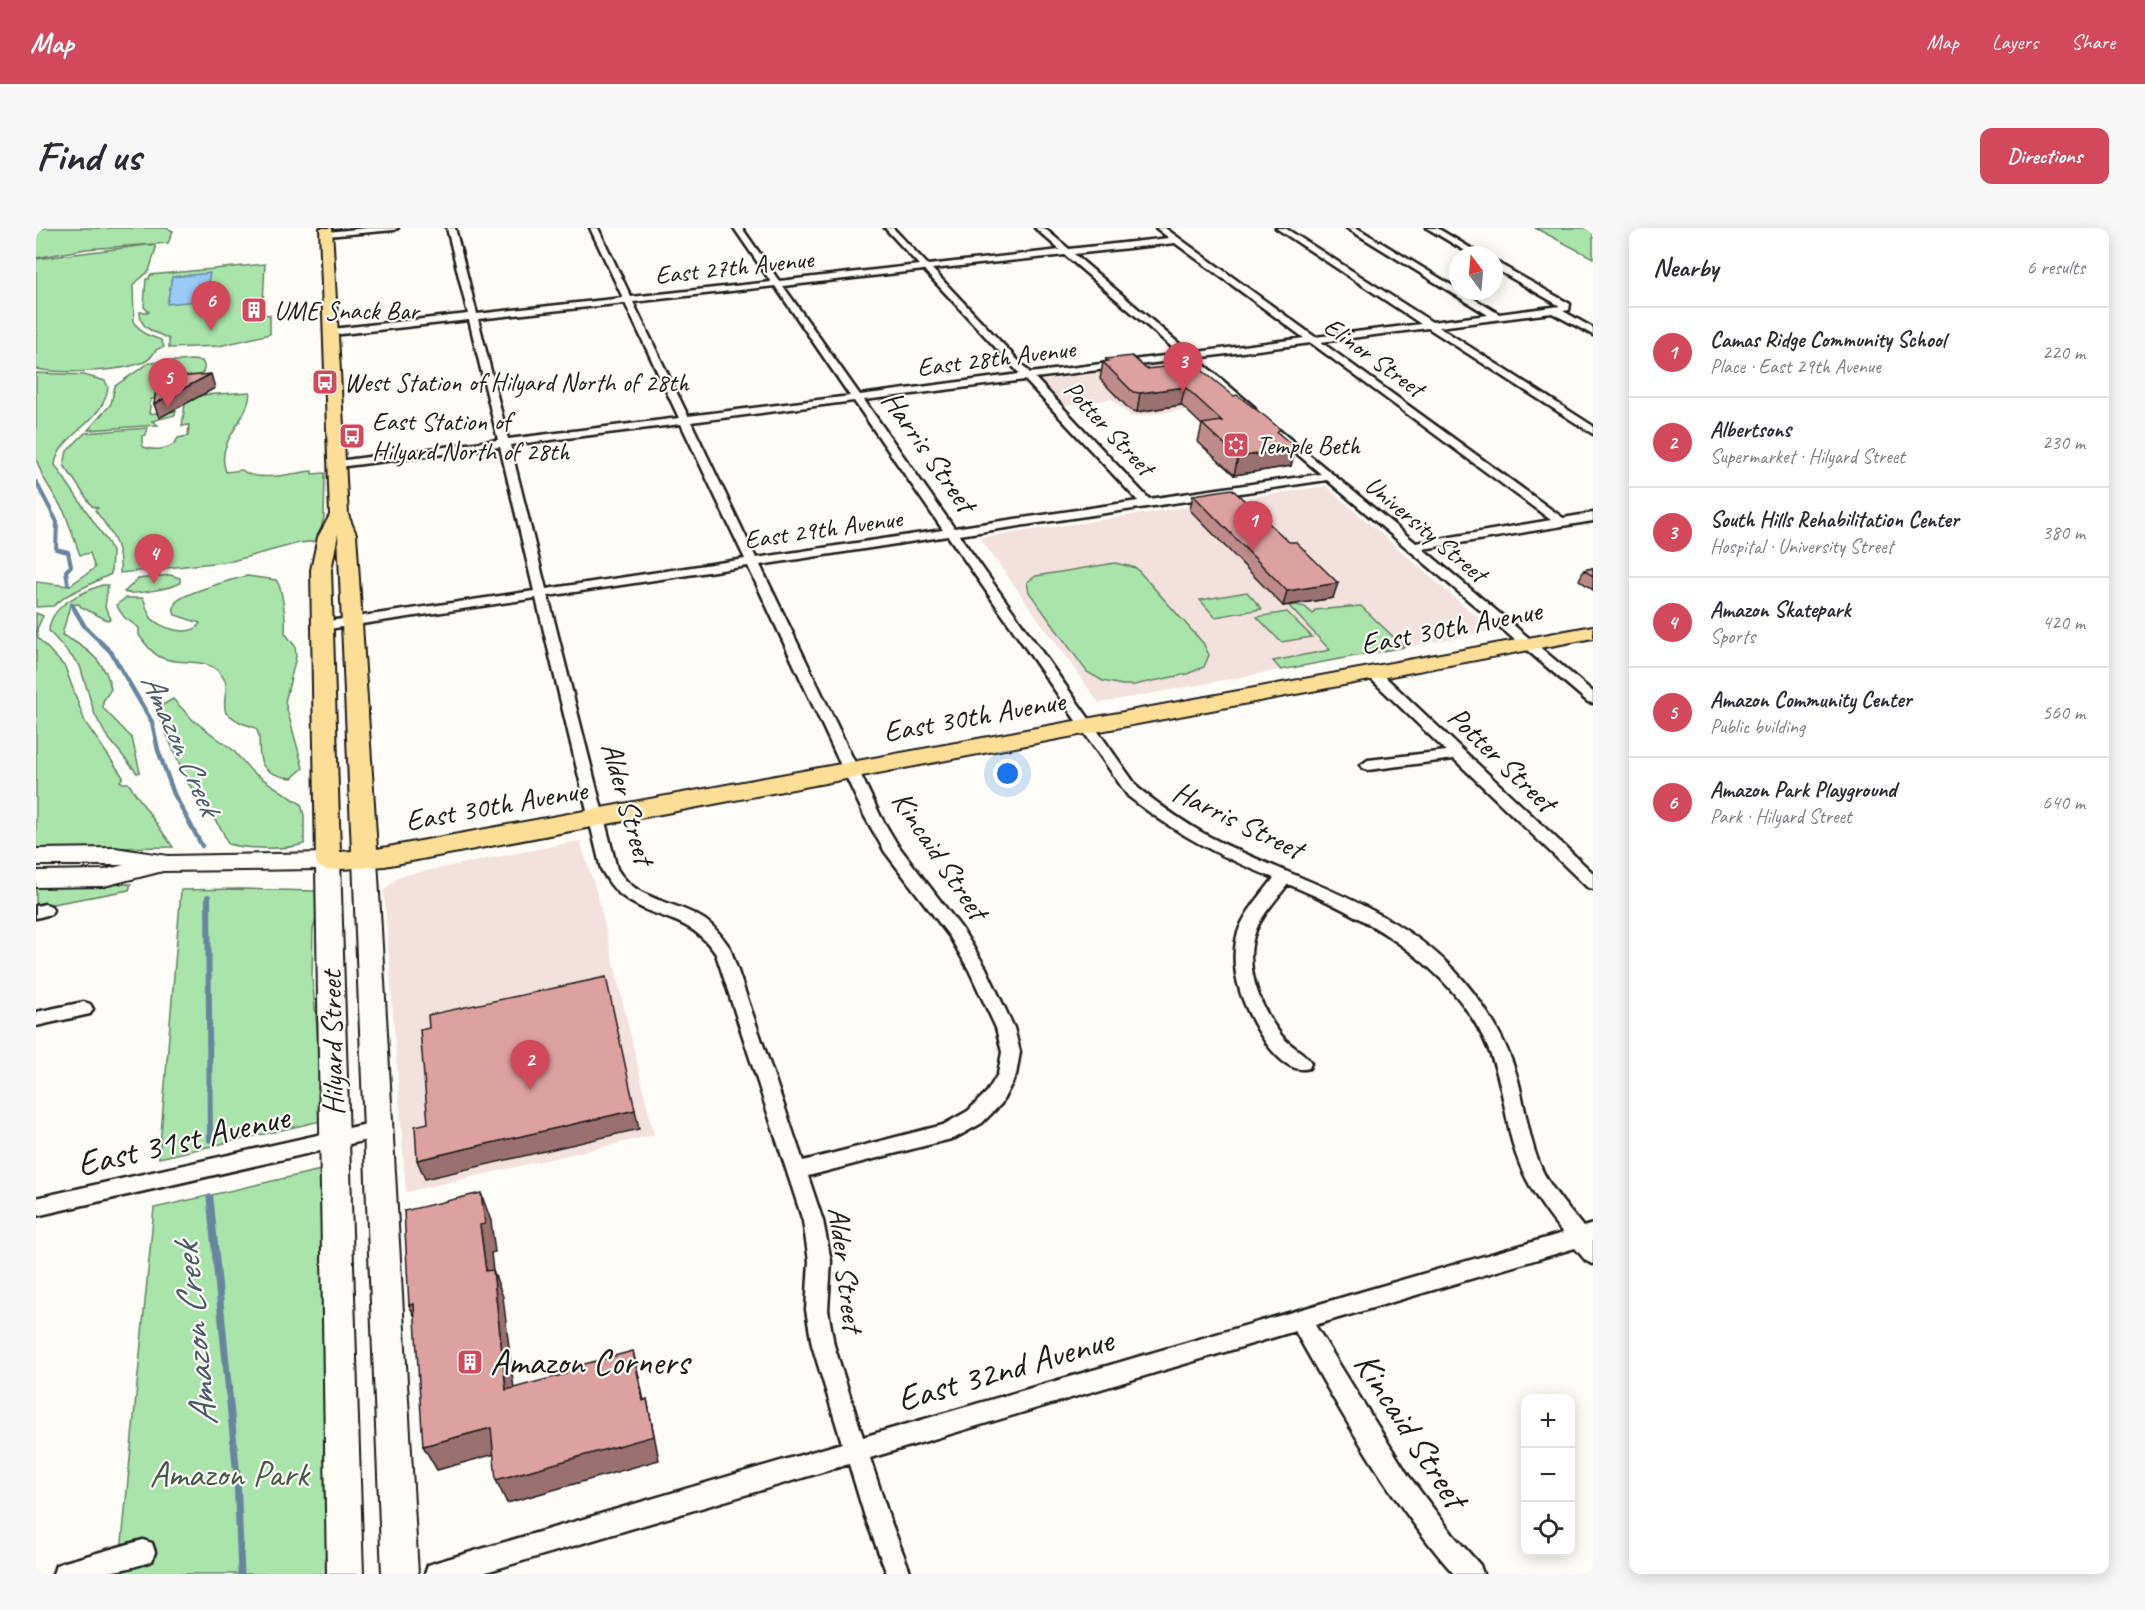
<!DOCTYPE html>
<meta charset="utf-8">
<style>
:root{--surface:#fff;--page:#f7f7f7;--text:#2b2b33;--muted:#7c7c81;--line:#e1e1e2;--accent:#d1495b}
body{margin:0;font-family:Caveat,sans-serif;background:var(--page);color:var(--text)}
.controls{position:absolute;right:18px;bottom:18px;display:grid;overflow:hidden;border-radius:12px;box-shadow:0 3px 15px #0003}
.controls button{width:54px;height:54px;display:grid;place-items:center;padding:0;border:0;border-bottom:2px solid var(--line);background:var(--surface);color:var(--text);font:30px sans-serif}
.compass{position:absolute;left:1413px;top:18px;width:54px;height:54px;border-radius:50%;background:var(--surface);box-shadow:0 3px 15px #0003;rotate:344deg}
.you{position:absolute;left:972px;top:546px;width:21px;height:21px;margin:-15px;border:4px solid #fff;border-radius:50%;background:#1a73e8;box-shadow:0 0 0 9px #1a73e833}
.badge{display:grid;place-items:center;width:39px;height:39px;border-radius:50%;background:var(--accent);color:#fff;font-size:20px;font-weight:700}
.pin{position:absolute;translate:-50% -50px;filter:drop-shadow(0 2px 3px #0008)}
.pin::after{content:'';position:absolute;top:32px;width:21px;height:18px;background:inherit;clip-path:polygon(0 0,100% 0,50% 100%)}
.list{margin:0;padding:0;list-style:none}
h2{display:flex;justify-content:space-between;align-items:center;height:78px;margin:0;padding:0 24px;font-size:26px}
h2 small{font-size:20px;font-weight:400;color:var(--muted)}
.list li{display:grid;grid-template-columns:39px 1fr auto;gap:18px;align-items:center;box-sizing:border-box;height:90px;padding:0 24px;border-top:2px solid var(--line)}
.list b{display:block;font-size:22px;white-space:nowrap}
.list p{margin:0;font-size:20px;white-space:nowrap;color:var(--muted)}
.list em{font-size:20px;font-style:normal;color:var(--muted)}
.icon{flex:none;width:33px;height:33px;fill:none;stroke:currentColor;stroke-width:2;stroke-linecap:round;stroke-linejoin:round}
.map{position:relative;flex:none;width:1557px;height:1346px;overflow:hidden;border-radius:12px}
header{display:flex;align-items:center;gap:36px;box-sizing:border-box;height:84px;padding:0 30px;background:var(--accent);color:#fff}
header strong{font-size:28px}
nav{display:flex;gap:33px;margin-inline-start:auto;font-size:21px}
.intro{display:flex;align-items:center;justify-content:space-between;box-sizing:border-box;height:144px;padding:0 36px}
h1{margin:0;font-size:42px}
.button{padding:15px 27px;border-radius:12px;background:var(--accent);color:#fff;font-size:21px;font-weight:700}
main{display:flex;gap:36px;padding:0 36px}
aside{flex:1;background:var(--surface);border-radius:12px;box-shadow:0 3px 15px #0003}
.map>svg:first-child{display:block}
.built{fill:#f3e1dd}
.green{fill:#a9e5ab;stroke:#628064;stroke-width:1.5}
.water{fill:#99cbf6;stroke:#67859f;stroke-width:1.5}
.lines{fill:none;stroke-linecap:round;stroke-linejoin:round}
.stream-far3{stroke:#67859f;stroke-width:4}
.stream-far2{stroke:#67859f;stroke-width:4.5}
.stream-far1{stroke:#67859f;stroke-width:6}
.stream{stroke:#67859f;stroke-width:7}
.street-casing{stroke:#1c1c1c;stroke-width:5}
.secondary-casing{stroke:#1c1c1c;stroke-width:4}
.primary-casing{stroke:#1c1c1c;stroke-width:4}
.street{fill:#fdfcf7;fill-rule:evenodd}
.secondary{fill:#fdfcf7;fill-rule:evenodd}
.primary{fill:#fdde96;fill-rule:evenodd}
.wall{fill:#be8b8a;stroke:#1c1c1c;stroke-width:1.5}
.shaded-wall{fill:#9b7170;stroke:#1c1c1c;stroke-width:1.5}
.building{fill:#dda2a0;stroke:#1c1c1c;stroke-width:1.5}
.labels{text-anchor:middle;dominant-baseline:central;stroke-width:4.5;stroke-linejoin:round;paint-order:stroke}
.far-street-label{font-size:26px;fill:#1c1c1c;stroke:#fdfcf7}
.far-poi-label{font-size:26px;fill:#1c1c1c;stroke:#fdfcf7;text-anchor:start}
.street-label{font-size:30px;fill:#1c1c1c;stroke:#fdfcf7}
.water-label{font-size:32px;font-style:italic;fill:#485968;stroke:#fdfcf7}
.near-street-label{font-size:36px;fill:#1c1c1c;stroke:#fdfcf7}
.near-poi-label{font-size:36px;fill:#1c1c1c;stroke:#fdfcf7;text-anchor:start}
.near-park-label{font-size:36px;fill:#465847;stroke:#fdfcf7}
.near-water-label{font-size:39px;font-style:italic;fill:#485968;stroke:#fdfcf7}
</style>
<header>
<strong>Map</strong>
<nav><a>Map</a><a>Layers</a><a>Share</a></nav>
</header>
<div class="intro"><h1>Find us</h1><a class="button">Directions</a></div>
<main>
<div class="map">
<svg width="1557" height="1346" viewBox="0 0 1557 1346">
<rect width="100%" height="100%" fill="#fdfcf7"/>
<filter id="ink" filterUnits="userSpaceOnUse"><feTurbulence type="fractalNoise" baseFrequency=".0167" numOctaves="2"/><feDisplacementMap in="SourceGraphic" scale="12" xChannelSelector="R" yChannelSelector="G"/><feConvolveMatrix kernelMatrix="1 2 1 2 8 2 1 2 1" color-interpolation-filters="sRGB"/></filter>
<g filter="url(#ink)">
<g class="built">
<path d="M 1140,134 L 1146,136 L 1194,176 L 1095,189 L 1076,171 L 1029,178 L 1005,153 Z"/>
<path d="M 1290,258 L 1457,403 L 1063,475 L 944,310 Z"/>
<path d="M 544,613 L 562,669 L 618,907 L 370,964 L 348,662 L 364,648 Z"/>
</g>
<g class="green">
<path d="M 0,0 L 130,0 L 137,3 L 132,15 L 50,21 L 0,30 Z"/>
<path d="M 1499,0 L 1557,0 L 1557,30 Z"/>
<path d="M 110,17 L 118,17 L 120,20 L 113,43 L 97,57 L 98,95 L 109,106 L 125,112 L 128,119 C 115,121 119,130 108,134 C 82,144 27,146 0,141 L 0,31 Z"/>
<path d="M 229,36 L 227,74 L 223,75 L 223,79 L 212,80 L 211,85 L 234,87 L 234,106 L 183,118 L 133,120 L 133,111 C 120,103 104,103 104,84 L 113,84 L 108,79 L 110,51 L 113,51 L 114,47 Z"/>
<path d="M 156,132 L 166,133 C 179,152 132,160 120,164 L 118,171 L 115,171 L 113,186 L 140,183 L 139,187 L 116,193 L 122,197 L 52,202 L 75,176 L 79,158 L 113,135 Z"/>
<path d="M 0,145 L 48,147 L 69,153 L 72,159 C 69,194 22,207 19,237 L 73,316 L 76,324 L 75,346 L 32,367 L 17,378 L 0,379 L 0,354 L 33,358 L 59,340 L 54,325 L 44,327 L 29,285 L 7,249 L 0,231 Z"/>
<path d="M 214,164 C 213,194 178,212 190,244 L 206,242 C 219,255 259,245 276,243 L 276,246 L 289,245 L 288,289 L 282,313 L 263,315 L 196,333 L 84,345 C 86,318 75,303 59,282 L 62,280 L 56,278 L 28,237 L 31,223 L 49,205 L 111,200 L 110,207 L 106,208 L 106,218 C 117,224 137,222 142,210 L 152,208 L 153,197 L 146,198 L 149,176 L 165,167 Z"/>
<path d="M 1079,335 L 1100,340 L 1167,415 L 1173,427 L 1168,439 L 1151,446 L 1098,457 L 1086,457 L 1067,453 L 1051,444 L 993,364 L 991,354 L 1000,348 Z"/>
<path d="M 134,347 L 144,350 L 144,355 C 136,360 95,368 88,364 L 102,351 Z"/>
<path d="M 211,348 L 240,352 C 247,360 250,393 249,405 L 259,418 L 260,429 L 249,474 L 267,540 L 256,550 C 206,545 232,511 219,500 C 216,498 210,497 206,495 C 201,493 195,488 190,485 C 185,471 195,460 187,449 C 173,427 146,438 126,430 C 116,426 109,415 103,407 L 103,400 L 88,389 L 80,377 L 90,370 L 107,370 C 110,375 110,382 114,388 C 121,400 157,411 164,395 L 139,387 C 137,383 137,379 140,374 C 148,365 198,351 211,348 Z"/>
<path d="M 66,357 L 72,357 L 69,379 L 75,391 L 71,392 L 45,379 L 43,376 L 34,377 L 26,407 C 49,418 71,434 75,461 L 67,473 L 67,480 L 96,510 L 104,544 L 101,545 L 70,507 L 59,487 L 44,438 L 13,403 C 14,377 45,365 66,357 Z"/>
<path d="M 1211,364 L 1226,381 L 1179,389 L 1164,372 Z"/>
<path d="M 1260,377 L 1269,379 L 1277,386 L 1279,382 L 1325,378 L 1368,419 L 1245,442 L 1237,433 L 1294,422 L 1253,378 Z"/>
<path d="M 1251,384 L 1276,409 L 1245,414 L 1221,389 Z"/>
<path d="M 0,385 L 7,388 L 1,401 L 2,410 L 29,439 L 49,494 L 87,549 L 84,553 L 87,555 L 92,555 L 137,619 L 0,621 Z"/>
<path d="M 137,471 L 157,492 L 197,522 L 216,544 L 265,576 L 268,587 L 268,616 C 250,622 210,621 192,616 L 186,602 L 152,555 L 122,487 L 123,479 Z"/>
<path d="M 95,656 L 93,662 L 0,679 L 0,657 Z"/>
<path d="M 205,661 L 279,663 L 283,668 L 282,686 L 277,701 L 276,749 L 287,860 L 285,893 L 123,930 L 145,662 Z"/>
<path d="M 285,942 L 295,1346 L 83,1346 L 118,980 Z"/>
</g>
<path class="water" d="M 174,45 L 171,58 L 174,59 L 172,72 L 131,76 L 136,49 Z"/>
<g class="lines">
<path class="stream-far3" d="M 0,254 L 21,294 L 20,321 L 32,324 L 35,338 L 30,343 L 32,357"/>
<path class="stream-far2" d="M 36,377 L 49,399 L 75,424 L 116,494 L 122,522 L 138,566 L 166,618"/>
<path class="stream-far1" d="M 172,669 L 174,912"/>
<path class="stream" d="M 174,970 L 201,1248 L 205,1346"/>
<g class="street-casing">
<g id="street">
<path d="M 331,0 L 362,0 L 358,2 L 291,8 L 287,6 L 291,4 Z"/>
<path d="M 411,0 L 419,0 L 441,86 L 587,70 L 554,0 L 562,0 L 595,69 L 735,54 L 698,0 L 706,0 L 743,53 L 883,37 L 849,0 L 857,0 L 892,37 L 1024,22 L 999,0 L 1008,0 L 1033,21 L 1133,10 L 1120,0 L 1129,0 L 1279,109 L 1385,96 L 1240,0 L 1249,0 L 1396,94 L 1452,87 L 1311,0 L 1321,0 L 1463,86 L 1524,78 L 1458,40 L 1458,33 L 1534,76 L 1533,82 L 1527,83 L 1557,100 L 1557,107 L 1516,85 L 1403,99 L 1557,198 L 1557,206 L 1392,100 L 1285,114 L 1527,290 L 1557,285 L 1557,293 L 1387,321 L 1557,464 L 1557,475 L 1552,474 L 1291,252 L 923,307 L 1102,560 C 1125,578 1148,595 1174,609 C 1261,654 1361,675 1428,753 C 1452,782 1472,815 1482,852 C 1490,883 1493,915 1507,944 C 1517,964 1533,981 1547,999 L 1557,996 L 1557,1036 L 1550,1033 L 1539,1020 L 1279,1097 L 1372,1247 L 1418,1308 L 1444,1337 L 1447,1346 L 1418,1346 C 1354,1273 1307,1188 1259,1103 L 834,1230 L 853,1289 L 875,1346 L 851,1346 L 829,1289 L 813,1236 L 443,1346 L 389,1346 L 392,1337 L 401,1334 L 806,1215 L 776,1117 L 770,1082 L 773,1033 L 767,993 L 680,726 C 652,684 618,694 585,667 C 576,660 571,651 565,641 L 500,370 L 286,402 L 279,398 L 286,394 L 498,363 L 464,219 L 302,239 L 296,236 L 302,233 L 462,212 L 433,92 L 296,107 L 291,104 L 296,101 L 432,86 ZM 1139,15 L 1268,110 L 1154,125 L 1038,26 ZM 1029,27 L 1144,126 L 994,145 L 896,41 ZM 888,42 L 984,146 L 824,167 L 747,58 ZM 739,58 L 814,168 L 652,188 L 597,74 ZM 589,75 L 643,190 L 472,211 L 442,91 ZM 1275,115 L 1515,292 L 1380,315 L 1243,202 L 1239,203 L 1239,207 L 1285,246 L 1113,271 L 999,150 L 1150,131 L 1214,184 L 1219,181 L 1218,179 L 1160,130 ZM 989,152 L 1102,273 L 918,300 L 828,172 ZM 818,173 L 907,302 L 720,330 L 655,194 ZM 645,196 L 709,331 L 510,361 L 474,217 ZM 912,308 L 1092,568 C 1140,606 1181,627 1238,650 C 1224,669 1204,689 1200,713 C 1197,730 1199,747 1204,763 C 1211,786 1242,850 1273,840 L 1275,835 C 1269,824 1253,818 1245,807 C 1224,780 1206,736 1220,702 C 1227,685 1241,671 1252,656 C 1339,693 1431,745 1460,842 C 1467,865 1470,889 1476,913 C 1485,948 1504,977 1527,1005 L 827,1209 L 798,1117 L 792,1082 L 795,1033 L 787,993 L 772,948 L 919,910 L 946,895 L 965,876 L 980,847 L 984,824 L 978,800 L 950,740 L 926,701 L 861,616 L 845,589 L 724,337 ZM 712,338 L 829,589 L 849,624 L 914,709 L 933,742 L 960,800 L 966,824 L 962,846 L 951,864 L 932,883 L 907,897 L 767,933 L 694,720 C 687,710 680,700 669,692 C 639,672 601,674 581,641 L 512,368 Z"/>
<path d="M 1391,0 L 1401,0 L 1446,27 L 1436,27 Z"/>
<path d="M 1338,442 L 1343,443 L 1557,645 L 1557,661 L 1551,659 L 1418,531 L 1332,542 L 1327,540 L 1325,537 L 1332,532 L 1410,523 L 1333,449 L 1331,446 Z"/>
<path d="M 9,676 L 15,678 L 17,682 L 15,686 L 0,690 L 0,678 Z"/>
<path d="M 48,774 L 54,776 L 57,781 L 54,786 L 0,798 L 0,784 Z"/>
<path d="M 344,893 L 351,895 L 354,901 L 351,907 L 344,909 L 0,988 L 0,970 Z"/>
<path d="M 107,1312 L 116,1315 L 119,1324 L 116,1333 C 81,1346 53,1346 17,1346 L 20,1337 L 29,1334 Z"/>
</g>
</g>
<g class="secondary-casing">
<g id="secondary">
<path d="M 79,620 L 132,628 L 292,625 L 300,627 L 304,633 L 327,1346 L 291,1346 L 280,641 L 127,643 L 68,658 L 0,659 L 0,643 L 68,642 L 88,637 L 0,637 L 0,621 Z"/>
<path d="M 329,623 L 337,625 L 341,631 L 382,1346 L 346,1346 L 317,631 L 321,625 Z"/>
</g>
</g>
<g class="primary-casing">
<path id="primary" d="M 284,0 L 296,0 L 312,287 L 320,306 L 341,621 L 1557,398 L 1557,410 L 349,638 L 292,642 L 283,639 L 280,633 L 275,342 L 282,309 L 294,287 ZM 302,306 L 316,623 L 304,624 L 295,342 Z"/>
</g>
<use href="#street" class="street"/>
<use href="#secondary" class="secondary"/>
<use href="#primary" class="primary"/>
</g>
<g class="wall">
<path d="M 1070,131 L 1110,141 L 1243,205 L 1255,238 L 1198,247 L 1162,214 L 1166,197 L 1145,177 L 1101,184 L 1094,182 L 1064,151 L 1067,134 L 1070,133 Z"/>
<path d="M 1157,267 L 1297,370 L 1247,378 L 1154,282 Z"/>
<path d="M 1557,340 L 1557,362 L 1543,352 L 1548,342 Z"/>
</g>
<g class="shaded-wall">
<path d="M 175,146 L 179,160 L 123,190 L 118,176 Z"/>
<path d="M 1149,159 L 1145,177 L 1101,184 L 1104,165 Z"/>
<path d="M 1260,220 L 1255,238 L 1198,247 L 1202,229 Z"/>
<path d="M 1302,355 L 1297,370 L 1247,378 L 1251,363 Z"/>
<path d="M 599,882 L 603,901 L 389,951 L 381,932 Z"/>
<path d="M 445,965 L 455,993 L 459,1024 L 455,1025 L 460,1070 L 450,1043 L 444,997 Z"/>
<path d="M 457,1042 L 467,1069 L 481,1186 L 470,1162 Z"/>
<path d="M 378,1076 L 386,1103 L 373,1077 Z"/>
<path d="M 597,1123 L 603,1149 L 613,1197 L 607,1173 Z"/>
<path d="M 611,1171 L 623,1232 L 471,1275 L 460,1252 Z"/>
<path d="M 455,1200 L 466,1224 L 401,1242 L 387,1218 Z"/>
</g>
<g class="building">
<path d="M 1096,128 L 1110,141 L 1158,136 L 1198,168 L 1201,167 L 1230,189 L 1244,201 L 1241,204 L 1260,220 L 1202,229 L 1166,196 L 1186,193 L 1149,159 L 1104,165 L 1097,164 L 1067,134 L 1072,133 L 1070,131 Z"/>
<path d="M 174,146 L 175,146 L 118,176 L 122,151 Z"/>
<path d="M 1196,261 L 1253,314 L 1260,314 L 1302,355 L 1251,363 L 1157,267 Z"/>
<path d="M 1557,340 L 1557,348 L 1548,342 Z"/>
<path d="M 570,749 L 599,882 L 381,932 L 379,898 L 392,895 L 384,802 L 393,800 L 392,787 Z"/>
<path d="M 445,965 L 449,996 L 444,997 L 450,1043 L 457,1042 L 470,1162 L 530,1146 L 530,1141 L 597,1123 L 607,1173 L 611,1171 L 618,1208 L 460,1252 L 455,1200 L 387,1218 L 378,1076 L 373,1077 L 368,983 Z"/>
</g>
</g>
<defs>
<g id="building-square" transform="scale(1.35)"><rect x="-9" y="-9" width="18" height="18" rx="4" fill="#d1495b" stroke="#fdfcf7"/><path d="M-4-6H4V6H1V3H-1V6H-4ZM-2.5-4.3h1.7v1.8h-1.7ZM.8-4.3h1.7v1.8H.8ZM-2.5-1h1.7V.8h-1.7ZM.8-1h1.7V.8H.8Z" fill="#fff"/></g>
<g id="bus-square" transform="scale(1.35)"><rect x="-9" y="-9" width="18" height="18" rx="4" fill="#d1495b" stroke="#fdfcf7"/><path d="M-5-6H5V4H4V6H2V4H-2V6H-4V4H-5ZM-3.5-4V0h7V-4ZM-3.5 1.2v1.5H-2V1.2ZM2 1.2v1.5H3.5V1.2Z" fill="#fff"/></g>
<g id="synagogue-square" transform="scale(1.35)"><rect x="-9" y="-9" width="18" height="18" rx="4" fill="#d1495b" stroke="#fdfcf7"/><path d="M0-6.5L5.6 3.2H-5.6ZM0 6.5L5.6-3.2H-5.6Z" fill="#fff"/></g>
</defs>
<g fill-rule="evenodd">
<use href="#building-square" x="218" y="82"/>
<use href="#bus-square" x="289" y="154"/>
<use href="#bus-square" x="316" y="208"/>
<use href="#synagogue-square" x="1200" y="217"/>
<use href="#building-square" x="434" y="1134"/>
</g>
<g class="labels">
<g class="far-street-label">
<text transform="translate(698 39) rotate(-6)">East 27th Avenue</text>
<text transform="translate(1338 129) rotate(36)">Elinor Street</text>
<text transform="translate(960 130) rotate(-7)">East 28th Avenue</text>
<text transform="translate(1073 200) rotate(47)">Potter Street</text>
<text transform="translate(787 301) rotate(-8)">East 29th Avenue</text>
<text transform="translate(1390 301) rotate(40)">University Street</text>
</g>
<g class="far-poi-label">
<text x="238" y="82">UME Snack Bar</text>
<text x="308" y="154">West Station of Hilyard North of 28th</text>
<text x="336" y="193">East Station of<tspan x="336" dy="30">Hilyard North of 28th</tspan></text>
<text x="1220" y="217">Temple Beth</text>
</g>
<g class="street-label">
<text transform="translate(893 223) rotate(55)">Harris Street</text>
<text transform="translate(1415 399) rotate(-11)">East 30th Avenue</text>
<text transform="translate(938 488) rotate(-10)">East 30th Avenue</text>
<text transform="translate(1466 531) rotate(44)">Potter Street</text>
<text transform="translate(592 575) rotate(74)">Alder Street</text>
<text transform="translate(460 577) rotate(-10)">East 30th Avenue</text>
<text transform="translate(1202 592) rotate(26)">Harris Street</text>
<text transform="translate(904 627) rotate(56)">Kincaid Street</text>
<text transform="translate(296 815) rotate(-91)">Hilyard Street</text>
<text transform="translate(810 1041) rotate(83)">Alder Street</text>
</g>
<g class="water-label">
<text transform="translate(145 516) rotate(66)">Amazon Creek</text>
</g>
<g class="near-street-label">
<text transform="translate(147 912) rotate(-13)">East 31st Avenue</text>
<text transform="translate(969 1141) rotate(-16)">East 32nd Avenue</text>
<text transform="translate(1375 1202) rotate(57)">Kincaid Street</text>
</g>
<g class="near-poi-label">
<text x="454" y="1134">Amazon Corners</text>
</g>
<g class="near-park-label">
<text x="193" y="1246">Amazon Park</text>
</g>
<g class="near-water-label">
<text transform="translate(159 1107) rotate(-96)">Amazon Creek</text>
</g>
</g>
</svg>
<div class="controls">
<button>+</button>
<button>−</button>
<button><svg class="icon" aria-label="locate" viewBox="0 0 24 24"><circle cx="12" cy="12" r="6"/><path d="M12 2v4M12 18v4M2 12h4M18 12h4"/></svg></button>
</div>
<svg class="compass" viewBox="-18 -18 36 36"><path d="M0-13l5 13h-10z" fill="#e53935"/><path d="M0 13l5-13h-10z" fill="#7c7c81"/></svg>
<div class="you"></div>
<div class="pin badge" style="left:1217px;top:323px">1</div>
<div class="pin badge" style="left:494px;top:862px">2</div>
<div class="pin badge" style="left:1147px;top:164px">3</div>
<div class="pin badge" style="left:118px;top:356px">4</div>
<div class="pin badge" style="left:132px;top:180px">5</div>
<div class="pin badge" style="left:175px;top:103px">6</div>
</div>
<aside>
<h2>Nearby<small>6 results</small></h2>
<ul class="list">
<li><span class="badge">1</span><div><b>Camas Ridge Community School</b><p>Place · East 29th Avenue</p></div><em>220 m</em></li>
<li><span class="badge">2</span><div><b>Albertsons</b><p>Supermarket · Hilyard Street</p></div><em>230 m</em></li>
<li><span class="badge">3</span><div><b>South Hills Rehabilitation Center</b><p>Hospital · University Street</p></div><em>380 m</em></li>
<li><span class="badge">4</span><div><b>Amazon Skatepark</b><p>Sports</p></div><em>420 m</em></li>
<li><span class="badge">5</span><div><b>Amazon Community Center</b><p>Public building</p></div><em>560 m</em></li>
<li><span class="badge">6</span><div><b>Amazon Park Playground</b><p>Park · Hilyard Street</p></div><em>640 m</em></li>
</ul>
</aside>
</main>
